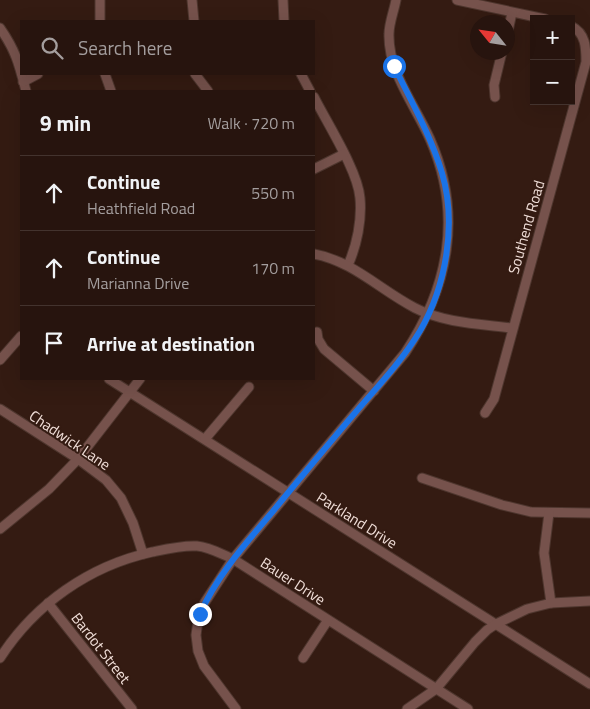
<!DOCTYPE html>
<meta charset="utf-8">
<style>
:root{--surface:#27140e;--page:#2f1d17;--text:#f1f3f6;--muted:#a49e9e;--line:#43332e}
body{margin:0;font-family:"Titillium Web",sans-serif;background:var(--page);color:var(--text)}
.controls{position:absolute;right:15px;top:15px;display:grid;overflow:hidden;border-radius:0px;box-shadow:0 5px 20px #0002}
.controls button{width:45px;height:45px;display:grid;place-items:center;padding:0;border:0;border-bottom:1px solid var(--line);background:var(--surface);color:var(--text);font:25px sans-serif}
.compass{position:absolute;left:470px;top:15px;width:45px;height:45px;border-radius:50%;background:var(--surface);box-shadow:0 5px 20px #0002;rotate:300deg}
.stop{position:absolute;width:15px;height:15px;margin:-11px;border:4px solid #1a73e8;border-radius:50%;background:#fff}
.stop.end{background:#1a73e8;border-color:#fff;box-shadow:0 1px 5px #0008}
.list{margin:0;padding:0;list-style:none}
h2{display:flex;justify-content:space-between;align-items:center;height:65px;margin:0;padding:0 20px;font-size:21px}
h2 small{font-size:16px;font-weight:400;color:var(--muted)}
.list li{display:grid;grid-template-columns:32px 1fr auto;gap:15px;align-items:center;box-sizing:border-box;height:75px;padding:0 20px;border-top:1px solid var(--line)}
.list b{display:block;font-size:19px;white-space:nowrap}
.list p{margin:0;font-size:16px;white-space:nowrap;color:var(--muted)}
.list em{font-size:16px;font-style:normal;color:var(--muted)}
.icon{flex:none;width:28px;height:28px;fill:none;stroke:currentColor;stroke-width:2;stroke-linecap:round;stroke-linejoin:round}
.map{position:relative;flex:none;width:590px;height:709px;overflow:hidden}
.search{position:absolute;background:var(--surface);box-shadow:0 5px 20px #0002;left:20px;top:20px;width:295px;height:55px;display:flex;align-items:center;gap:12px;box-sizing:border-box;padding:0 18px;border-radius:0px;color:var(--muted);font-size:19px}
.panel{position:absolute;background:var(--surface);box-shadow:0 5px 20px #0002;left:20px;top:90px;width:295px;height:290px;border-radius:0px}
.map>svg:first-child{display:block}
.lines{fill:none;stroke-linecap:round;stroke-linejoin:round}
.minor-casing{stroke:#4e362e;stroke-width:11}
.minor{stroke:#76524c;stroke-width:9}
.route{stroke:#1a73e8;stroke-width:6}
.labels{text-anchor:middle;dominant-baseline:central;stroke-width:4;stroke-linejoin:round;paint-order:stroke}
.street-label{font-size:15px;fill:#f1dfd9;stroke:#341b12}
</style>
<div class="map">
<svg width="590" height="709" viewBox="0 0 590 709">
<rect width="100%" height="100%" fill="#341b12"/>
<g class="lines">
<g class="minor-casing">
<g id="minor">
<path d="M 192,0 L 194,21"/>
<path d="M 283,0 L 284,21"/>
<path d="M 457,0 L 545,19"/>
<path d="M 100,21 L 100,0"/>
<path d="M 0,28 C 16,51 19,64 26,91"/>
<path d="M 508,31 L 512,13"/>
<path d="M 105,74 L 111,91"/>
<path d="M 195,74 L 208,91"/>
<path d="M 301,74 L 310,91"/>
<path d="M 23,82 L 38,74"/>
<path d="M 314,97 C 327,123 358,171 360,198 C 362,220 357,245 348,265"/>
<path d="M 495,97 L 494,85 L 502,52"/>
<path d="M 314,169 L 344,154"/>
<path d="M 314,254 C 353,261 380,290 415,308 C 444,323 480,324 512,328"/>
<path d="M 317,332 L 318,339 L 324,349 L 374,391"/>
<path d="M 0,360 L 21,336"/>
<path d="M 109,379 L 590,684"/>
<path d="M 0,409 L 78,459 L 106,480 L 121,498 L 133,523 L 143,554"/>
<path d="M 485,413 L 494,399 L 586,62 C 586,48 586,33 571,26"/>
<path d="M 205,439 L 249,387"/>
<path d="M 422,478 L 502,505 L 531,512 L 590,513"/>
<path d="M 549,513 L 544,553 L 551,603"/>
<path d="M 0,529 L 49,489 L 78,459 L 140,379"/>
<path d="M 48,603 L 132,709"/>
<path d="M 0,658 C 35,604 89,566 152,552 C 166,549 183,545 197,546 C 210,547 221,554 233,559 L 468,709"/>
<path d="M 303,658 L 328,620"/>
<path d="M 236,709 L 204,666 L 198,651 L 196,635 L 199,614 L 205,602 L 233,559 L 405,353 C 449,287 463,214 430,139 C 415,105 388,72 389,34 C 389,23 394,11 396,0"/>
<path d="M 407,709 L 436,689 L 475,642 L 487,630 L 496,624 L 527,609 L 551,603 L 590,601"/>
</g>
</g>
<use href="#minor" class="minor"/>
</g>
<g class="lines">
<path class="route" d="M 200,614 C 217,575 247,542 274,510 C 300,478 327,446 354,414 C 377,387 402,361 420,331 C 446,286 457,224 442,173 C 431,136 411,101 394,66"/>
</g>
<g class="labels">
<g class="street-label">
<text transform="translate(526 227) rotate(-74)">Southend Road</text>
<text transform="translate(70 440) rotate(34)">Chadwick Lane</text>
<text transform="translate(357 520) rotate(32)">Parkland Drive</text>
<text transform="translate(293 581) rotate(33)">Bauer Drive</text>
<text transform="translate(101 648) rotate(52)">Bardot Street</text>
</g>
</g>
</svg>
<div class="controls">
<button>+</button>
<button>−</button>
</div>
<svg class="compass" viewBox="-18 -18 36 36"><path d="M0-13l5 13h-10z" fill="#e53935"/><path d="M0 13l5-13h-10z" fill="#a49e9e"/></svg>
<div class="stop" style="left:394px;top:66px"></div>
<div class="stop end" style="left:200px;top:614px"></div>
<div class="search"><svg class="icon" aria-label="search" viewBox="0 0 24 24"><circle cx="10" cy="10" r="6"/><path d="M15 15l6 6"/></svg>Search here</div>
<section class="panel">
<h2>9 min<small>Walk · 720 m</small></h2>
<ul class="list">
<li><svg class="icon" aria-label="ahead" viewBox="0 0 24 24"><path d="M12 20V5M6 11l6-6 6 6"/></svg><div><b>Continue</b><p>Heathfield Road</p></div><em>550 m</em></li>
<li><svg class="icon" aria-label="ahead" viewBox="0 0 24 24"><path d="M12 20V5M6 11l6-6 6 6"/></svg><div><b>Continue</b><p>Marianna Drive</p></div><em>170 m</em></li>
<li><svg class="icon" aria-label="arrive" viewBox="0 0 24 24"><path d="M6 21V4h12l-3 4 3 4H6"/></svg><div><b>Arrive at destination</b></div></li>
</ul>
</section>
</div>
